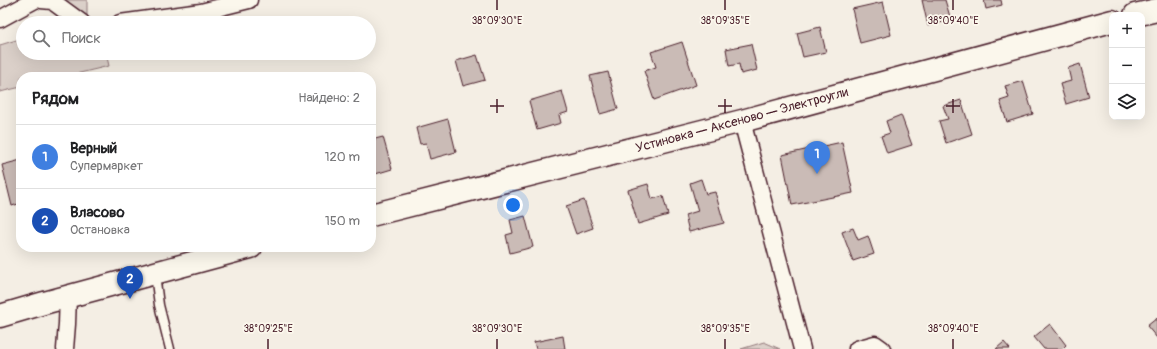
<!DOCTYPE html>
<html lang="ru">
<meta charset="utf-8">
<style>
:root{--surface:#fff;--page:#f2f2f2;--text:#202124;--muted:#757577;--line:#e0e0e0;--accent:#1a73e8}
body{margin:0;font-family:Pangolin,sans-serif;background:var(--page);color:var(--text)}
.controls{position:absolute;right:12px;top:12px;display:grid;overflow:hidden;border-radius:8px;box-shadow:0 4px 16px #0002}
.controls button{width:36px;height:36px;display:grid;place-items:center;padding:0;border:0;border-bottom:1px solid var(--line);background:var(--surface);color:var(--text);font:20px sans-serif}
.you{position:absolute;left:513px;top:205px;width:14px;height:14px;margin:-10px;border:3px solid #fff;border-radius:50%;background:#1a73e8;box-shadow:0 0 0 6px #1a73e833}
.badge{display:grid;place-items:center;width:26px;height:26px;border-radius:50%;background:var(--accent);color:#fff;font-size:13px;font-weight:700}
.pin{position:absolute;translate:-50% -33px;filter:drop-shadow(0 1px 2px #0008)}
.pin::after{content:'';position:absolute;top:21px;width:14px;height:12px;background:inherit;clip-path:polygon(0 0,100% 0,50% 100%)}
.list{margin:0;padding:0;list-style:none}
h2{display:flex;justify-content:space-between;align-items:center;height:52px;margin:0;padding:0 16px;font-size:17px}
h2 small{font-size:13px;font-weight:400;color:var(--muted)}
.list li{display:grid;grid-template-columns:26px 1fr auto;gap:12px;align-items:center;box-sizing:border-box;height:64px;padding:0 16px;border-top:1px solid var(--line)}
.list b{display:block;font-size:15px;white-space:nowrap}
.list p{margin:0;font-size:13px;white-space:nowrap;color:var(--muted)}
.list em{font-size:13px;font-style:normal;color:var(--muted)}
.icon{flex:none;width:22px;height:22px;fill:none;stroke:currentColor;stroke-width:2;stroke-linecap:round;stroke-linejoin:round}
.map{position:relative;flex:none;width:1157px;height:349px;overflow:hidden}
.search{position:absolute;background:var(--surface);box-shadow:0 4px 16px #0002;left:16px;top:16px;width:360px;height:44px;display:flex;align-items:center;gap:10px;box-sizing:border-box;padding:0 14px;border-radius:22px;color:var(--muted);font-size:15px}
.panel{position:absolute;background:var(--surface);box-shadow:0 4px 16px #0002;left:16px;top:72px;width:360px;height:180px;border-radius:16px}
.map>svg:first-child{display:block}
.green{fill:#dbd0c9;stroke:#92787a}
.building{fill:#cabbb6;stroke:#4a1f2b}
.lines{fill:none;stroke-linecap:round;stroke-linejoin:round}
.lane-casing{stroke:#4a1f2b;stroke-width:11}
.street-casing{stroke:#4a1f2b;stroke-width:19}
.secondary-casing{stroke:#4a1f2b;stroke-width:25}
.lane{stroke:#fbf7ec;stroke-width:8}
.street{stroke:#fbf7ec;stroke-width:16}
.secondary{stroke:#fbf7ec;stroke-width:22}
.ticks{fill:none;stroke:#4a1f2b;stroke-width:1.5}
.labels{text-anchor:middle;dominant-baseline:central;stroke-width:3.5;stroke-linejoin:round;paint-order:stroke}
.street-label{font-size:13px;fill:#4a1f2b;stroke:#fbf7ec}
.ticks-label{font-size:10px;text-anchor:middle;fill:#4a1f2b;stroke:#fbf7ec;stroke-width:3.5;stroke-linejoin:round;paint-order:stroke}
</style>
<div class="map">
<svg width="1157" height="349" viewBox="0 0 1157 349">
<rect width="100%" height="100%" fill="#f4eee4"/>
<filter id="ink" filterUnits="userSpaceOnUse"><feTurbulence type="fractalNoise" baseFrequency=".025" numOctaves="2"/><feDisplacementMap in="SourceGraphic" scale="8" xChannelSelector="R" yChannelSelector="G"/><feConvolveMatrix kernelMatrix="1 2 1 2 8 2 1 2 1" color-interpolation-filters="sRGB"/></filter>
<g filter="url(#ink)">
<g class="green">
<path d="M 55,0 L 87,0 L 87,17 L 94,23 L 60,23 Z"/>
<path d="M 23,38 L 23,53 L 106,53 L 109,66 L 63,77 L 21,77 L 21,87 L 0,92 L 0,45 Z"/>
<path d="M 764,342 L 780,349 L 741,349 Z"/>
</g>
<g class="building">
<path d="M 922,0 L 945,0 L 951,20 L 928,26 Z"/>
<path d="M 984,0 L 1001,0 L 1002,5 L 986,9 Z"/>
<path d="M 883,2 L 891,35 L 860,43 L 852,9 Z"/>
<path d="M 820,27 L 826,52 L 803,57 L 797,33 Z"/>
<path d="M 682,42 L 696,85 L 654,100 L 644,71 L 656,67 L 651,52 Z"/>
<path d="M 751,44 L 757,70 L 741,74 L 739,64 L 729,66 L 726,49 Z"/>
<path d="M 477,55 L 485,80 L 463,86 L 456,61 Z"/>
<path d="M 1080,64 L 1089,97 L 1066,104 L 1060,84 L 1071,81 L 1068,68 Z"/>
<path d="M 608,72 L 618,109 L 600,114 L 590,76 Z"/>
<path d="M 1023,81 L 1033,114 L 1007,122 L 1000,101 L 1009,98 L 1005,86 Z"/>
<path d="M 562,91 L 568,112 L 559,115 L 561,123 L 537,130 L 529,101 Z"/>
<path d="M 961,100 L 972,134 L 946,143 L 939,121 L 948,119 L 943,106 Z"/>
<path d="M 901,115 L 912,145 L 887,153 L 881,136 L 890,133 L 886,121 Z"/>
<path d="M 448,119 L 456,152 L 430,159 L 426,143 L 420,144 L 416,128 Z"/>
<path d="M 383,137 L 392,169 L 372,175 L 371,140 Z"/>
<path d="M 842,142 L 853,193 L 792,205 L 782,155 Z"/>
<path d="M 21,160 L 21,203 L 12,206 L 2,165 Z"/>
<path d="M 701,179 L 706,194 L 715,192 L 724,223 L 689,232 L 685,215 L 698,211 L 690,183 Z"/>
<path d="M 648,184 L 652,199 L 663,196 L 668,215 L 638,224 L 628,190 Z"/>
<path d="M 584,200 L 593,228 L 576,234 L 566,206 Z"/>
<path d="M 525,216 L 533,247 L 510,253 L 506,235 L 513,233 L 510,220 Z"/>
<path d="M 853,228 L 858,240 L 868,236 L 874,254 L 853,261 L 842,232 Z"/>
<path d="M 1157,318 L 1157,338 L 1147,326 Z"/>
<path d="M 1050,324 L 1066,345 L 1062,349 L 1044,349 L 1034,337 Z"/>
<path d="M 563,336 L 565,349 L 536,349 L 534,342 Z"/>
<path d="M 1004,342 L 1010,349 L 996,349 Z"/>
</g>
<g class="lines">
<g class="lane-casing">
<path id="lane" d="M 155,274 L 159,305 L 170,349"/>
</g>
<g class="street-casing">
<g id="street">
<path d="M 41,0 L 52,1 L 82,23"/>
<path d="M 0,19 L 35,0"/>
<path d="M 120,23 L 201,12 L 249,0"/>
<path d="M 742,121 L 802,349"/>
<path d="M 65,349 L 67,324 L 68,296"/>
<path d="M 857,349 L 875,344 L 882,349"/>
</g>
</g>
<g class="secondary-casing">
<g id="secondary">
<path d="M 1135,15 L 1157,10"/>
<path d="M 371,215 L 742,121 L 1112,21"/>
<path d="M 0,316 L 44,303 L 251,247"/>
</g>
</g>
<use href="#lane" class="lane"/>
<use href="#street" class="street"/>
<use href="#secondary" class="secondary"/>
</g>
</g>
<path class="ticks" d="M 497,0 L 497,10M 725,0 L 725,10M 953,0 L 953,10M 497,99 L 497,113M 725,99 L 725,113M 953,99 L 953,113M 490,106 L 504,106M 718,106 L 732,106M 946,106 L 960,106M 268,339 L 268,349M 497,339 L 497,349M 725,339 L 725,349M 953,339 L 953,349"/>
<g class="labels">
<g class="street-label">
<text transform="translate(742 120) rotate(-15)">Устиновка — Аксеново — Электроугли</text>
</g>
</g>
<g class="ticks-label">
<text x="497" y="24">38°09'30"E</text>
<text x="725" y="24">38°09'35"E</text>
<text x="953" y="24">38°09'40"E</text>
<text x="268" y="332">38°09'25"E</text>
<text x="497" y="332">38°09'30"E</text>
<text x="725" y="332">38°09'35"E</text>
<text x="953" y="332">38°09'40"E</text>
</g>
</svg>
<div class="controls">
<button>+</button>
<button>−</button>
<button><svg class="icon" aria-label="layers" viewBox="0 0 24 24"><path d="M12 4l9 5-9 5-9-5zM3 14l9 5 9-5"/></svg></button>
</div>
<div class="you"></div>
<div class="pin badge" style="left:817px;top:174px;background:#3f7fe0">1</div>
<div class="pin badge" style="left:130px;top:299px;background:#1a4fb4">2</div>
<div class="search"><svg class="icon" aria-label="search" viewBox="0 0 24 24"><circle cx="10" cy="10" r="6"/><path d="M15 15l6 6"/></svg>Поиск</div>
<section class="panel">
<h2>Рядом<small>Найдено: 2</small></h2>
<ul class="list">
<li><span class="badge" style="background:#3f7fe0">1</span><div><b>Верный</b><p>Супермаркет</p></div><em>120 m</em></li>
<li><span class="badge" style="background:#1a4fb4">2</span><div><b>Власово</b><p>Остановка</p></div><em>150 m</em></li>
</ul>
</section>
</div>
